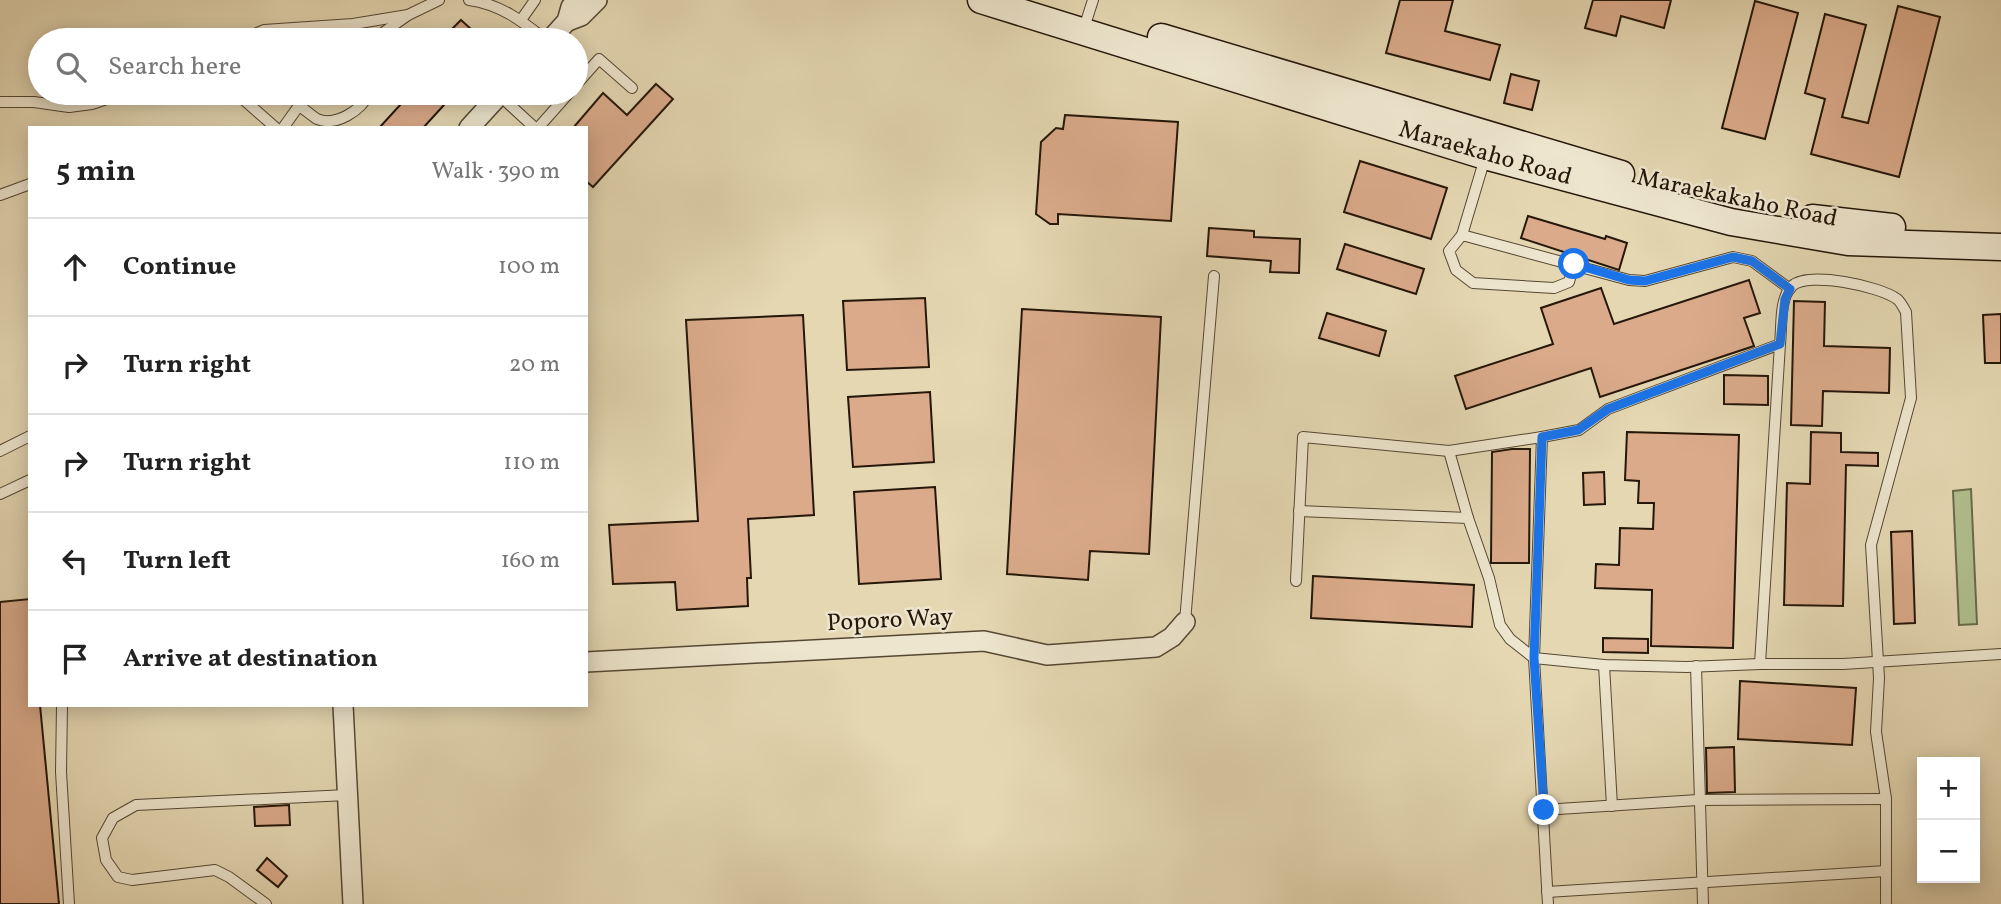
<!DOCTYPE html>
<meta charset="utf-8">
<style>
:root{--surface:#fff;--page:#f6f6f6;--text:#222;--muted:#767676;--line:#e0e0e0}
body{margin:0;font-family:Vollkorn,serif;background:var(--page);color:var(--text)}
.controls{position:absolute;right:21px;bottom:21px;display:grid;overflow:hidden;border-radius:0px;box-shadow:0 4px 18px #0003}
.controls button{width:63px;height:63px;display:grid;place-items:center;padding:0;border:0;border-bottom:2px solid var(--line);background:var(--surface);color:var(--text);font:35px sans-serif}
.stop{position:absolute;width:21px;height:21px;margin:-16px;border:5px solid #1a73e8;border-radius:50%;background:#fff}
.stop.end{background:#1a73e8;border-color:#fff;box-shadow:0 2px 7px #0008}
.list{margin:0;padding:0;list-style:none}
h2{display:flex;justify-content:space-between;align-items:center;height:91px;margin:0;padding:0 28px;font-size:30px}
h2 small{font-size:23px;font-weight:400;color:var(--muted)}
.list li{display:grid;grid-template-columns:46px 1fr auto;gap:21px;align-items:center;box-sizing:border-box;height:98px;padding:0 28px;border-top:2px solid var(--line)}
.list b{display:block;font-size:26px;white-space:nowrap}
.list em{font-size:23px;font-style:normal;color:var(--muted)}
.icon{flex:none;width:38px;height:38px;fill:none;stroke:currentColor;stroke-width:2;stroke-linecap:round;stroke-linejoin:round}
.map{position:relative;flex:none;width:2001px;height:904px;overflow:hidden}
.search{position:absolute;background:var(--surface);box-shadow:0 4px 18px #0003;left:28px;top:28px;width:560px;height:77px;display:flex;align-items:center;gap:18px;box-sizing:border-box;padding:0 24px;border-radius:38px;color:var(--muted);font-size:26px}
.panel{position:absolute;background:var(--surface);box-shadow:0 4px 18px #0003;left:28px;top:126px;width:560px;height:581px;border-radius:0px}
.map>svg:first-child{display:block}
.green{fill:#b1bf8e;stroke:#6b6b4c;stroke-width:2}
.building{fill:#daaa8a;stroke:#251709;stroke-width:2}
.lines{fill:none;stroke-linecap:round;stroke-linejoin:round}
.service-casing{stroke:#554733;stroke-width:12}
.minor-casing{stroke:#554733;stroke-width:22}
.secondary-casing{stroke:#251709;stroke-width:29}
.service{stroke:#ede5cd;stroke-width:10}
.minor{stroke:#ede5cd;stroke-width:19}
.secondary{stroke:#ede5cd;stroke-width:26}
.route{stroke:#1a73e8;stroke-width:9}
.labels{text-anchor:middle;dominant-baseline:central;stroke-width:5;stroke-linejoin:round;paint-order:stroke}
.street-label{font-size:24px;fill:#251709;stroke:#ede5cd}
</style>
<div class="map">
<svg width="2001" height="904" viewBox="0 0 2001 904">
<rect width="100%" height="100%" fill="#e4d7b2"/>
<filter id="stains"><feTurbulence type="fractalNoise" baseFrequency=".00286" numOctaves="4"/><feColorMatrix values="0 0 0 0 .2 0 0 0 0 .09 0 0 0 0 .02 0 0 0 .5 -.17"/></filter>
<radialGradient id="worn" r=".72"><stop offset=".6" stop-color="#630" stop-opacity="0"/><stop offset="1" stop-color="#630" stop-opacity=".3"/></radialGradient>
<path class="green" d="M 1971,489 L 1977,624 L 1959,625 L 1953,491 Z"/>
<g class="building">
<path d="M 1400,0 L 1453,0 L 1445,31 L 1500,45 L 1490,80 L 1386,53 Z"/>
<path d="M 1593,0 L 1671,0 L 1664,28 L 1621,16 L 1616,36 L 1585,28 Z"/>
<path d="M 1755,1 L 1798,13 L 1765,139 L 1722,128 Z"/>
<path d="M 1898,6 L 1940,17 L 1899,177 L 1811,154 L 1825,99 L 1805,93 L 1825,14 L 1866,25 L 1842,117 L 1868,123 Z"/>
<path d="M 461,20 L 483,40 L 462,40 L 451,30 Z"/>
<path d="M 1511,74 L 1539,81 L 1532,110 L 1504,103 Z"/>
<path d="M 656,84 L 673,99 L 593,187 L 586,181 L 586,128 L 573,128 L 603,93 L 627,115 Z"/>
<path d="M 411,93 L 455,93 L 423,128 L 379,128 Z"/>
<path d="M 1065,115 L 1178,122 L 1171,221 L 1058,214 L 1058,224 L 1050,224 L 1036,214 L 1041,142 L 1056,128 L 1063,129 Z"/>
<path d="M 1360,161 L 1447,188 L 1431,239 L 1344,212 Z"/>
<path d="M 1528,216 L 1605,239 L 1606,236 L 1627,243 L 1619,270 L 1521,238 Z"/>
<path d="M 1209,228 L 1254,231 L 1254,237 L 1300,239 L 1299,273 L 1270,272 L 1271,261 L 1207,256 Z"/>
<path d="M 1345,244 L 1424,269 L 1416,294 L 1337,269 Z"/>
<path d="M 1749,280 L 1760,313 L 1744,318 L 1754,346 L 1600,397 L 1591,368 L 1466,409 L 1455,376 L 1553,344 L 1541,308 L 1601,288 L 1614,324 Z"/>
<path d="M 925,298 L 929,367 L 847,370 L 843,301 Z"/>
<path d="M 1794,301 L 1825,302 L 1824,346 L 1890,348 L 1889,393 L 1823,391 L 1822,426 L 1791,425 Z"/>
<path d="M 1022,309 L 1161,317 L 1149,554 L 1090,551 L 1088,580 L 1007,574 Z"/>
<path d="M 1327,313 L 1386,331 L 1379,356 L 1319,338 Z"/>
<path d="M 2001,314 L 2001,363 L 1985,363 L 1983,315 Z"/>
<path d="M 803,315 L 814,515 L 748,519 L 751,578 L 747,578 L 748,606 L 677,610 L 675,582 L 613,584 L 609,525 L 698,521 L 686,320 Z"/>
<path d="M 1724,375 L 1768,376 L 1768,405 L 1724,404 Z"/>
<path d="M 930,392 L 934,462 L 853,467 L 848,397 Z"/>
<path d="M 1627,432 L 1739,435 L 1733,648 L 1651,646 L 1652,590 L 1595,588 L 1596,564 L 1619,565 L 1620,528 L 1653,529 L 1654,503 L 1638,503 L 1639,481 L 1625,480 Z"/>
<path d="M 1811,432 L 1841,433 L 1841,452 L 1878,453 L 1878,466 L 1846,465 L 1843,606 L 1784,605 L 1787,483 L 1810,484 Z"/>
<path d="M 1512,449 L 1530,449 L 1529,563 L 1491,563 L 1491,561 L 1492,452 Z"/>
<path d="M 1604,472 L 1605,504 L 1584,505 L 1583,473 Z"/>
<path d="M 935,487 L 941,579 L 859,584 L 854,492 Z"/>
<path d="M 1912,531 L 1915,623 L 1894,624 L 1891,532 Z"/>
<path d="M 1313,576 L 1474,585 L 1472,627 L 1311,618 Z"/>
<path d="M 30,599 L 30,705 L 40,705 L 59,904 L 0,904 L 0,602 Z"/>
<path d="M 1603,638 L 1648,639 L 1648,653 L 1603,652 Z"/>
<path d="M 1740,681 L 1856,688 L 1852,745 L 1738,739 Z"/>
<path d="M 1734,747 L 1735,792 L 1707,793 L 1706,748 Z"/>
<path d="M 289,805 L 290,825 L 255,826 L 254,807 Z"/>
<path d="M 267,858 L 287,876 L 278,887 L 257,870 Z"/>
</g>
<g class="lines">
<g class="service-casing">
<g id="service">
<path d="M 469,0 C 500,4 522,21 546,40"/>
<path d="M 521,20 L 535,0"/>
<path d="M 1083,31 L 1093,0"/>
<path d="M 241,40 L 264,30 L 353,24 L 408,15"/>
<path d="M 373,40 L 408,15 L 439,0"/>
<path d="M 576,85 L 599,59 L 632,88"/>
<path d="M 236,93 L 276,128"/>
<path d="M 499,95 L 535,128"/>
<path d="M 0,102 L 34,102 L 69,107 L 92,104 L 124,93"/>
<path d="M 298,105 C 304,109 311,115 317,119 C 336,127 362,110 369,93"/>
<path d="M 283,128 L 308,93"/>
<path d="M 538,128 L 569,93"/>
<path d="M 0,195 L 30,184"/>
<path d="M 1462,235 L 1485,158"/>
<path d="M 1574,264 L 1569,282 L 1554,288 L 1473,283 L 1456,270 L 1449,251 L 1462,235 L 1629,280 L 1645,281 L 1733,257 L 1752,261 L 1790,289"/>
<path d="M 1780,344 C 1782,328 1779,298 1792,286 C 1809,271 1879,286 1897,299 C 1901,302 1903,307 1906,312 L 1911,398 L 1871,545 L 1879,678 L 1876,732 L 1886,799 L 1886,904"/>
<path d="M 0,451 L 30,436"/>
<path d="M 1449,451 L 1468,518"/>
<path d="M 0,494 L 30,480"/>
<path d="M 1299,511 L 1468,518 L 1489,578 L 1500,625 L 1510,639 L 1534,658 L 1604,665 L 1687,667 L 1760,664 L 1843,664 L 2001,654"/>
<path d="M 1296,581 L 1303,437 L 1449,451 L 1542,437"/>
<path d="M 1185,622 L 1214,276"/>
<path d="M 1604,665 L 1612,806"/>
<path d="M 1696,666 L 1703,904"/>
<path d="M 62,705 L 61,772 L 69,904"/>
<path d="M 1543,810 L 1698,800 L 1886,799"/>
<path d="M 1547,892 L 1886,871"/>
<path d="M 266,904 L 229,877 L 215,870 L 132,880 L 118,877 L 106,860 L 102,838 L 113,818 L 136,805 L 347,795"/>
<path d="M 1548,904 L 1534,658 L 1542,437 L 1579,430 L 1608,409 L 1780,344 L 1760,664"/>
</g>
</g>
<g class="minor-casing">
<g id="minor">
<path d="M 568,21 L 581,16 L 597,0"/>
<path d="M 550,40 L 567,21 L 571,7 L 578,0"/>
<path d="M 469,128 L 501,93"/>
<path d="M 586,662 L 984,641 L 1047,655 L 1156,647 L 1172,637 L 1185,622"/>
<path d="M 343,705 L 353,904"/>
</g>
</g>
<g class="secondary-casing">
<g id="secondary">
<path d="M 981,0 L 1485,156 L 1731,222 L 1848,242 L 2001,247"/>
<path d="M 1161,37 L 1621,174"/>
<path d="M 1812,218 L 1892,227"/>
</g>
</g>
<use href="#service" class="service"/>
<use href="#minor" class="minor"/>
<use href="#secondary" class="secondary"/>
</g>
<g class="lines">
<path class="route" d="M 1544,810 L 1534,658 L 1542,437 L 1578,430 L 1608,409 L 1780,344 L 1785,299 L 1790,289 L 1752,261 L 1733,257 L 1645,281 L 1629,280 L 1574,264"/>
</g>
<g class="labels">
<g class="street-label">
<text transform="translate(1485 154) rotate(16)">Maraekaho Road</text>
<text transform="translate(1737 199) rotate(12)">Maraekakaho Road</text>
<text transform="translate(890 621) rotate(-3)">Poporo Way</text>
</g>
</g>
<rect width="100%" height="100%" filter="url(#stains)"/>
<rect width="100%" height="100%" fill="url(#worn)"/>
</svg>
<div class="controls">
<button>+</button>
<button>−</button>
</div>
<div class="stop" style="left:1574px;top:264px"></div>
<div class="stop end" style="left:1544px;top:810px"></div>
<div class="search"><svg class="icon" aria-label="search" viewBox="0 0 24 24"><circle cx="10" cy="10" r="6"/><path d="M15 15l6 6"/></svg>Search here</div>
<section class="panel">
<h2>5 min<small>Walk · 390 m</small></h2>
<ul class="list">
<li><svg class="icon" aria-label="ahead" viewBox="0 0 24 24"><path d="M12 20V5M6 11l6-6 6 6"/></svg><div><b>Continue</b></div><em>100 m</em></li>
<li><svg class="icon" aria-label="right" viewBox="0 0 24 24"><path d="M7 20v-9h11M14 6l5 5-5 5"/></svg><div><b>Turn right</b></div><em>20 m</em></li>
<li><svg class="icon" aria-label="right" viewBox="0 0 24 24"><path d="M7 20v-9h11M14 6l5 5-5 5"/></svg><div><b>Turn right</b></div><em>110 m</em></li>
<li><svg class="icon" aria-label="left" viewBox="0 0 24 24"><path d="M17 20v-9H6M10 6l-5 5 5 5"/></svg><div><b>Turn left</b></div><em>160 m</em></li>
<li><svg class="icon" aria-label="arrive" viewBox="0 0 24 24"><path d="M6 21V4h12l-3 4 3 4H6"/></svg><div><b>Arrive at destination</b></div></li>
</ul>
</section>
</div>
